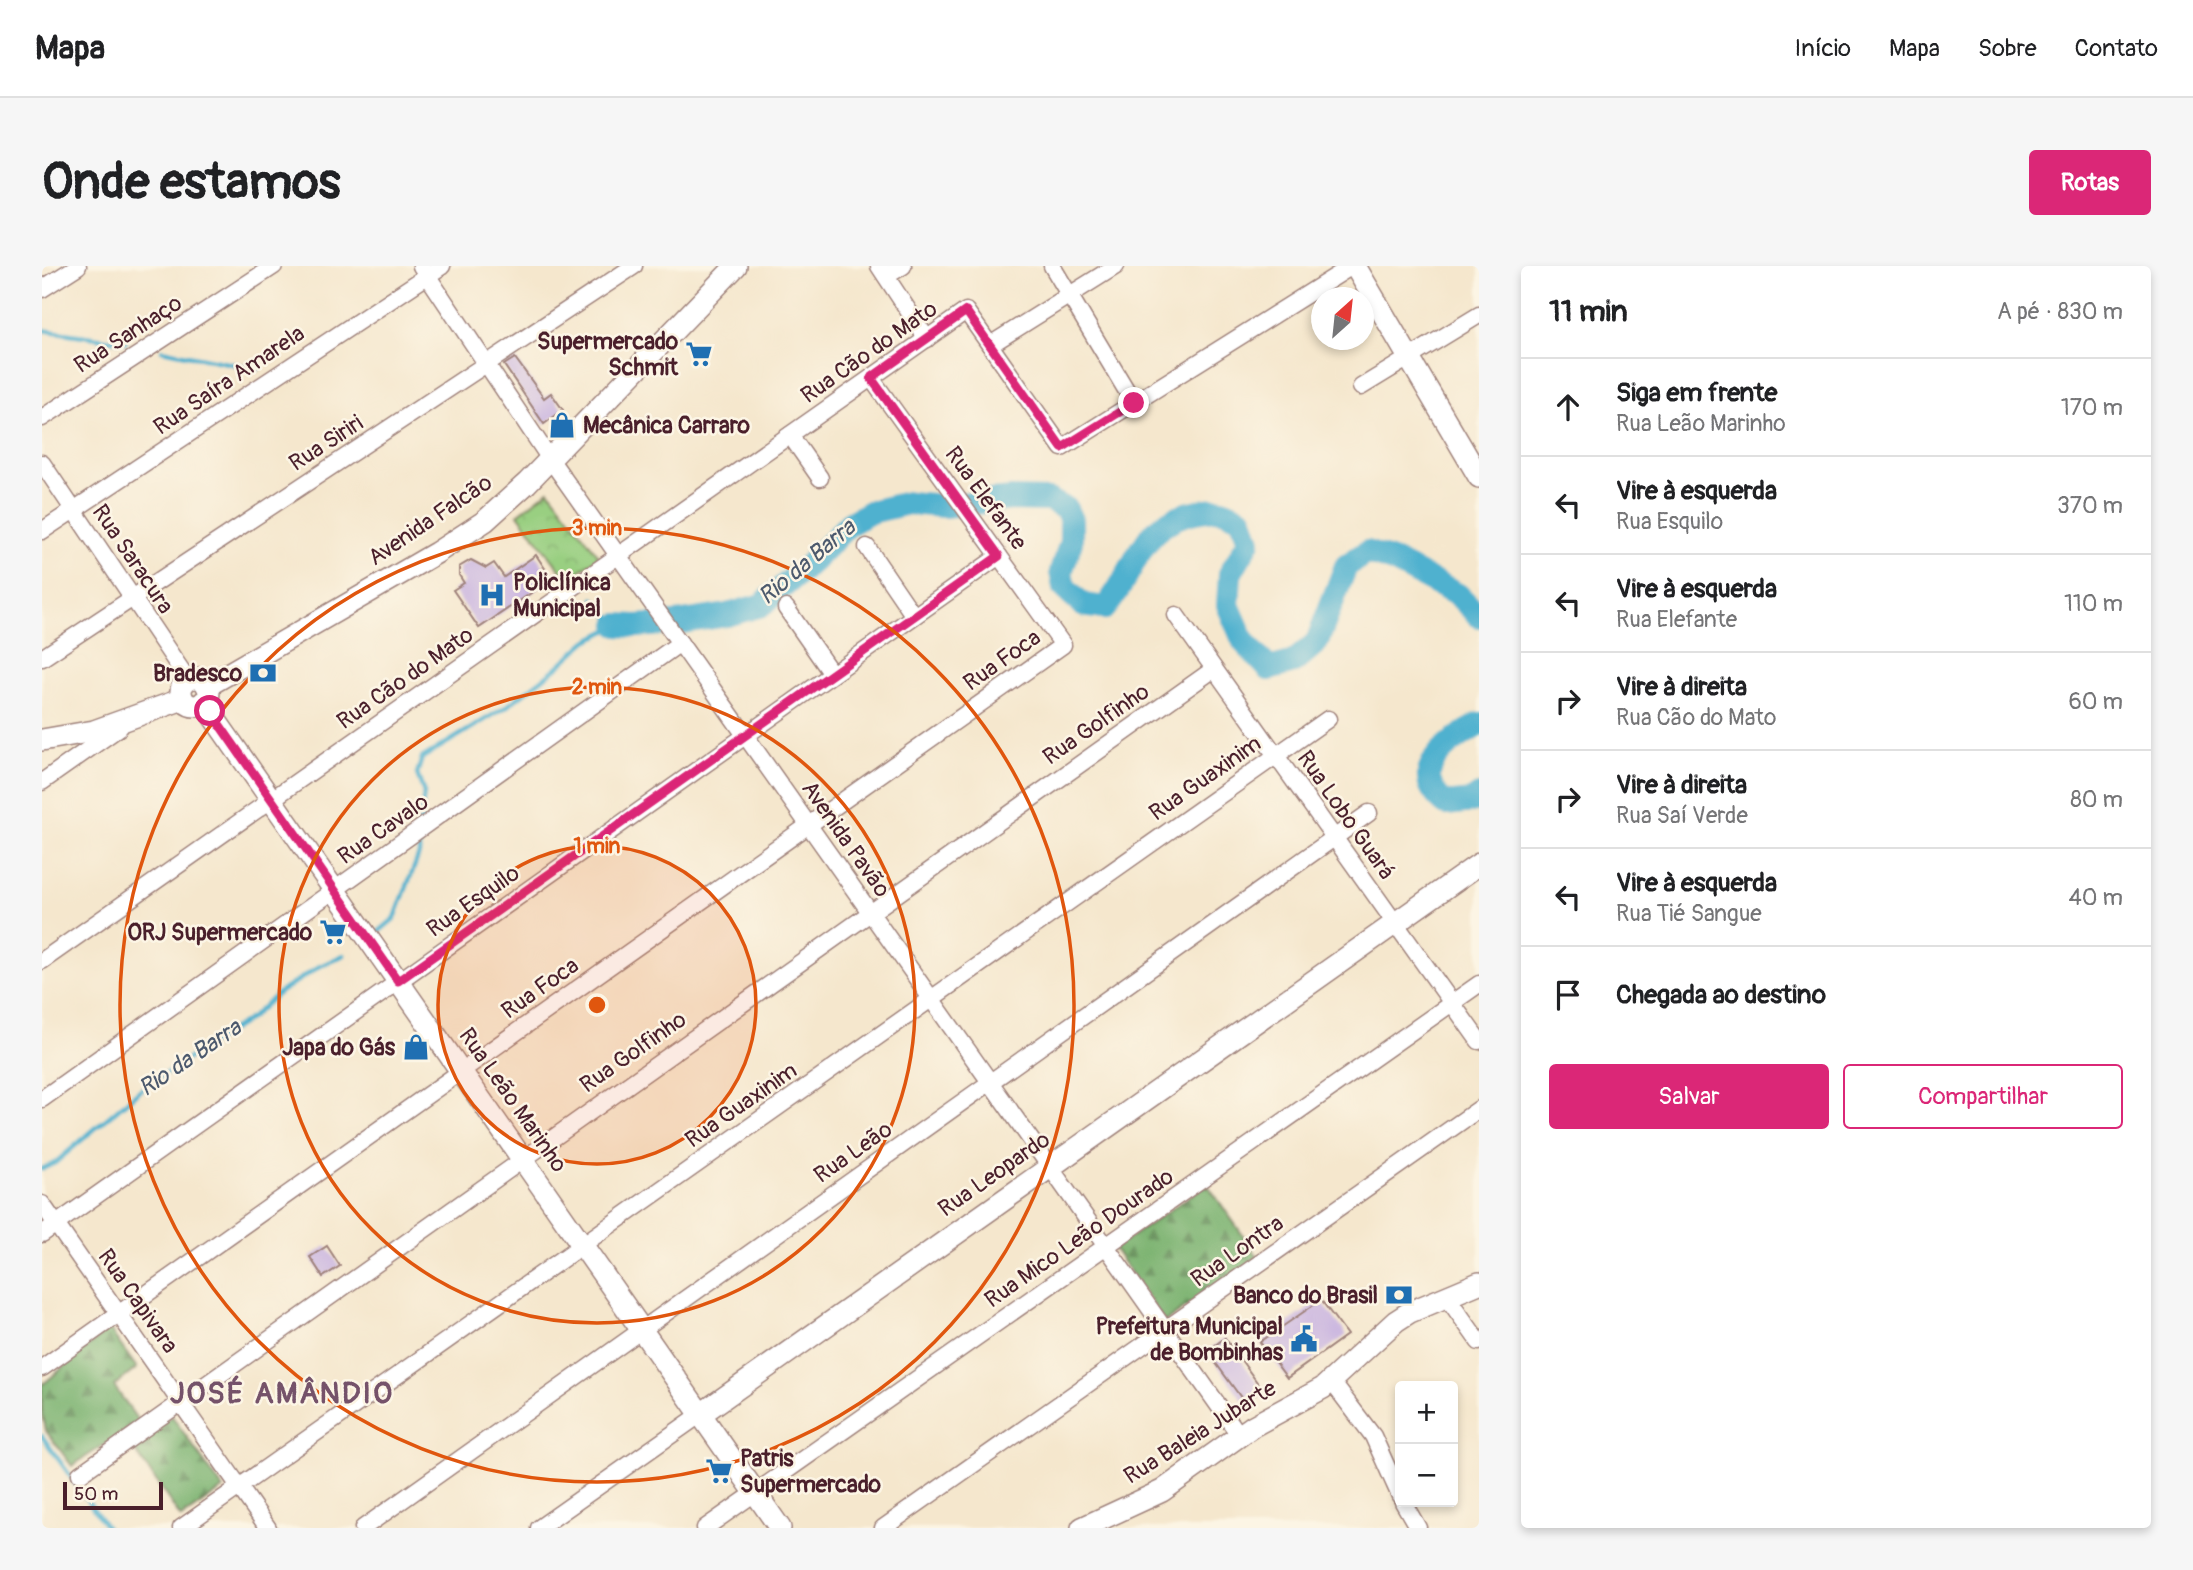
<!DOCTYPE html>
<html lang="pt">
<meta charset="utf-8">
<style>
:root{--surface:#fff;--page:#f6f6f6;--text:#202124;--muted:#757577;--line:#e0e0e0;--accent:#db2777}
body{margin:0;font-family:Pangolin,sans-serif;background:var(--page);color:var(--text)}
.controls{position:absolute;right:21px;bottom:21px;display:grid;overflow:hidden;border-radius:7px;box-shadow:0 4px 10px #0003}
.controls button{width:63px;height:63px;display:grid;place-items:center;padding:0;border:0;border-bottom:2px solid var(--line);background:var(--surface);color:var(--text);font:35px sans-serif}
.compass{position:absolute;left:1269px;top:21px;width:63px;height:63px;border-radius:50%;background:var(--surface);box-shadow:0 4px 10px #0003;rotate:27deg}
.scale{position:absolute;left:21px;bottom:18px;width:100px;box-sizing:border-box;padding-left:7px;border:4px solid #4a1f2b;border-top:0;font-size:19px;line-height:24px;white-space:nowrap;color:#4a1f2b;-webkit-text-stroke:5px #fcf5e5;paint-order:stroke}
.stop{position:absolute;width:21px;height:21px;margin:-16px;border:5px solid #db2777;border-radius:50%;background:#fff}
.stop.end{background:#db2777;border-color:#fff;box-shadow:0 2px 7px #0008}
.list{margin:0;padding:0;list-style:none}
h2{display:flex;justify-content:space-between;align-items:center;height:91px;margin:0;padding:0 28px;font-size:30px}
h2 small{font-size:23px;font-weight:400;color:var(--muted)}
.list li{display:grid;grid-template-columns:46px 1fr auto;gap:21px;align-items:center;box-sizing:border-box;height:98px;padding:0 28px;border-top:2px solid var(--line)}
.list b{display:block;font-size:26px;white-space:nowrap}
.list p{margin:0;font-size:23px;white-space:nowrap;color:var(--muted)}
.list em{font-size:23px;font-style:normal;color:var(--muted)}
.actions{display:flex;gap:14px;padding:21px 28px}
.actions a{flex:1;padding:16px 0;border:2px solid var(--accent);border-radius:7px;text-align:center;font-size:24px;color:var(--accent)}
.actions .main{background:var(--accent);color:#fff}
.icon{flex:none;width:38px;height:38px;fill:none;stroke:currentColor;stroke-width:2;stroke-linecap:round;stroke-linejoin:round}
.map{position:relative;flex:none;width:1437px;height:1262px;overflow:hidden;border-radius:7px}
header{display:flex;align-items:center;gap:42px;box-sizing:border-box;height:98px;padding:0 35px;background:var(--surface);border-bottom:2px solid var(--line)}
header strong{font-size:33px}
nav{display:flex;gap:38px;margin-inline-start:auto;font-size:24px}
.intro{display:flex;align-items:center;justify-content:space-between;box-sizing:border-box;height:168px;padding:0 42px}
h1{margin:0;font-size:49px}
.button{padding:18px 32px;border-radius:7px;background:var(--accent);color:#fff;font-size:24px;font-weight:700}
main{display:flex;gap:42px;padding:0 42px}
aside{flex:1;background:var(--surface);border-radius:7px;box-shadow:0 4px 10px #0003}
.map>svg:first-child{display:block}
.forest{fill:url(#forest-firs);stroke:#62684d;stroke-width:2}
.park{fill:url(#park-crowns);stroke:#727756;stroke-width:2}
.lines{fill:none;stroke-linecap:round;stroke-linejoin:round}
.stream{stroke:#50b1cf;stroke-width:4.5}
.river{stroke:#50b1cf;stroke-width:24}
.building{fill:#c6b0df}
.street-casing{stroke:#a0837c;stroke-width:19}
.secondary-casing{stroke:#a0837c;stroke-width:24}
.street{stroke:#fff;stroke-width:16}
.secondary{stroke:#fff;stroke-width:21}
.route{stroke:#db2777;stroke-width:9}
.ring{fill:none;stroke:#e0560e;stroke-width:3.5}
.labels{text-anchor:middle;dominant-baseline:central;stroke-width:5;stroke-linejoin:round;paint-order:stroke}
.street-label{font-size:23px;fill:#4a1f2b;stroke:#fcf5e5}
.poi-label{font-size:23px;font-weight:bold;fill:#4a1f2b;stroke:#fcf5e5;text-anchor:end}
.water-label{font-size:24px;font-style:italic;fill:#4c596d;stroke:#fcf5e5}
.district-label{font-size:30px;font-weight:bold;letter-spacing:2px;fill:#75526a;stroke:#fcf5e5}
.centre{fill:#e0560e;stroke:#fcf5e5;stroke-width:3.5}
.ring-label{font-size:21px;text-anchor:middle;font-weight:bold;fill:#e0560e;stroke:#fcf5e5;stroke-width:5;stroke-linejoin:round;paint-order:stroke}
</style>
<header>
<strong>Mapa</strong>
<nav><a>Início</a><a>Mapa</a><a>Sobre</a><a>Contato</a></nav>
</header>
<div class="intro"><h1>Onde estamos</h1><a class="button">Rotas</a></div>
<main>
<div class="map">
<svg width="1437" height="1262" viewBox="0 0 1437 1262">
<defs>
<pattern id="forest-firs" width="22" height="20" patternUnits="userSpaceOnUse" patternTransform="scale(1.75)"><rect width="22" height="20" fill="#7ab26f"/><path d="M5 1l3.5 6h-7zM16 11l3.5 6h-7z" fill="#66905b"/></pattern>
<pattern id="park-crowns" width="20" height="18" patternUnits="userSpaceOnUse" patternTransform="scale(1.75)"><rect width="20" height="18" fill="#99cf81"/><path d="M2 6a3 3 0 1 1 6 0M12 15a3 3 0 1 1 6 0" fill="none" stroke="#85b170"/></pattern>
</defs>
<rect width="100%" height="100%" fill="#fcf5e5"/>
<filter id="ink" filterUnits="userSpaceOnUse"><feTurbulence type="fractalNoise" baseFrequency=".0143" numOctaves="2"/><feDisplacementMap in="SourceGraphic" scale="14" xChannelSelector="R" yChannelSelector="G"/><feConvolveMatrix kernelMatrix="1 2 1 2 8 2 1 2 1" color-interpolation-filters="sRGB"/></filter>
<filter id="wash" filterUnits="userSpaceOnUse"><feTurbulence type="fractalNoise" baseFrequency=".00686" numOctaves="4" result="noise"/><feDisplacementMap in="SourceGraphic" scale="28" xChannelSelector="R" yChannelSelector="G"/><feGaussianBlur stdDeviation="1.57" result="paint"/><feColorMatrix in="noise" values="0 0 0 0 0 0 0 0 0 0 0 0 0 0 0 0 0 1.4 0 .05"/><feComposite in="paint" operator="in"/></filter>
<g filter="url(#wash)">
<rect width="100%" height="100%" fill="#f5e7cd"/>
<g class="forest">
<path d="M 1165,918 L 1216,991 L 1123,1056 L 1072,983 Z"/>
<path d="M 67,1063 L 95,1102 L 72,1120 L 97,1156 L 30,1200 L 4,1165 L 0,1144 L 0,1119 Z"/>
<path d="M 130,1150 L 181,1223 L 139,1252 L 90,1180 Z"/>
</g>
<path class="park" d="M 507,224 L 557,290 L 526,314 L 476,248 Z"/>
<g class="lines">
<g class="stream">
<path d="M 0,64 L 84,76"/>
<path d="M 120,84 L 216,103"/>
<path d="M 378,557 L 382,527 L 375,508 L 380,492 L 464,441 L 513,403 L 545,375 L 576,359 L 552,333"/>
<path d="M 333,669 L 353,652 L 377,588 L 378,569"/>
<path d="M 0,903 L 13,897 L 98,824 L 210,751 L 234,729 L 278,700 L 302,689"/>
<path d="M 0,1170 L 65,1262"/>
</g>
<g class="river">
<path d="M 576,359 L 595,360 L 634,357 L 685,349 L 720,339 L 771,295 L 807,258 L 828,246 L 866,237 L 902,240 L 970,233 L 1007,234 L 1024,243 L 1029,254 L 1029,276 L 1019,306 L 1022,321 L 1041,339 L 1063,342 C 1096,304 1096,257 1153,246 C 1176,241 1180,242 1200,253 L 1207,275 L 1188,308 L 1186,339 L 1202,376 L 1227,403 L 1252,396 L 1275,376 L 1304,300 L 1325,286 L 1353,296 L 1416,329 L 1437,350"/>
<path d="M 1437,458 C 1407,477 1362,504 1404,538 L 1431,535 L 1437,530"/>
</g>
</g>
<g id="blocks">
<g class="building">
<path d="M 473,92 L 502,132 L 509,127 L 521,144 L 502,158 L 462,99 Z"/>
<path d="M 494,289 L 510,313 L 437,362 L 411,324 L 422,317 L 417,309 L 417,301 L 429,294 L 444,302 L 452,297 L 462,311 Z"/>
<path d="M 285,980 L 298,1000 L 281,1011 L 268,991 Z"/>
<path d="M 1279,1034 L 1305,1069 L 1245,1112 L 1218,1076 Z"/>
<path d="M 1183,1072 L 1220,1123 L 1203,1137 L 1165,1085 Z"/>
</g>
</g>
</g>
<g filter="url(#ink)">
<use href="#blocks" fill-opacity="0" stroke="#a0837c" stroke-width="2"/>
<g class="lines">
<g class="street-casing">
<g id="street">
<path d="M 379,0 L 508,193 L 1198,1170"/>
<path d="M 837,0 L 885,73"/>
<path d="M 1010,0 L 1092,137"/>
<path d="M 844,10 L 861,0"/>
<path d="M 0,23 L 36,0"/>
<path d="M 948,79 L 1074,0"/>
<path d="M 1319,121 L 1437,49"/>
<path d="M 0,152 L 232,0"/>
<path d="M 748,169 L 778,212"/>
<path d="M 0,197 L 146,414"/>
<path d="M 0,265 L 400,0"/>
<path d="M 825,281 L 872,350"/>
<path d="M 744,342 L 790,408"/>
<path d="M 1134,349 L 1437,775"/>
<path d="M 0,392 L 592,0"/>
<path d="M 0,516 L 78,461"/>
<path d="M 0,695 L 924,45 L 1020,182 L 1310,0"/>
<path d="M 0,833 L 638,377"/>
<path d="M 0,938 L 226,1262"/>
<path d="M 0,968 L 957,290"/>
<path d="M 1405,1031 L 1437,1076"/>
<path d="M 0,1102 L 1021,379 L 829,112"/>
<path d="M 1290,1116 L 1331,1170 L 1358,1230"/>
<path d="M 38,1208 L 1172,403"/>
<path d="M 1361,1236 L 1376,1262"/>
<path d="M 139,1262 L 1286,453"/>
<path d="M 321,1262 L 1327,547"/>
<path d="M 497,1262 L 659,1148"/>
<path d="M 663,1262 L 1437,718"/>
<path d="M 841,1262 L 1437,843"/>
</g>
</g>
<g class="secondary-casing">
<g id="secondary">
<path d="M 1313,0 L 1437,211"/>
<circle cx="153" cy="426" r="14"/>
<path d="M 165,420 L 394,287 L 443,255 L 485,217 L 694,0"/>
<path d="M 161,436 L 738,1262"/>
<path d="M 0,474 L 52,465 L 141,433"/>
<path d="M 659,1148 L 1437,598"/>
<path d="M 1040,1262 L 1120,1225 L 1211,1160 L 1281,1122 L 1354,1055 L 1368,1046 L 1437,1017"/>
</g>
</g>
<use href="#street" class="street"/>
<use href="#secondary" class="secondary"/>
</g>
</g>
<g class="lines" filter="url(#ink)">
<path class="route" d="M 168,445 L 356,715 L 957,290 L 829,112 L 924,45 L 1020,182 L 1092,137"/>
</g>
<circle cx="555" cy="739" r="159" fill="#e0560e" fill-opacity=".12"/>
<g class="ring">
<circle cx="555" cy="739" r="159"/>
<circle cx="555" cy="739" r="318"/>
<circle cx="555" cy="739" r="477"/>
</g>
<defs>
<g id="supermarket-bare" transform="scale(2.1)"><path d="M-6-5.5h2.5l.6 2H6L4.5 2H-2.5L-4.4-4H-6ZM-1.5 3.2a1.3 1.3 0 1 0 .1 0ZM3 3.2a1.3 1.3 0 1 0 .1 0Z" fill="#1f6fb2" stroke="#fcf5e5" stroke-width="2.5" paint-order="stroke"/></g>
<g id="shop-bare" transform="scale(2.1)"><path d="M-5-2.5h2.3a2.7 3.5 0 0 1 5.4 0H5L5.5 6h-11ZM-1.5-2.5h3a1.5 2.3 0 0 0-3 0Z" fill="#1f6fb2" stroke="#fcf5e5" stroke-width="2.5" paint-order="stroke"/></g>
<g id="hospital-bare" transform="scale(2.1)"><path d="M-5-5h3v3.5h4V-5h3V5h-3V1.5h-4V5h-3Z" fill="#1f6fb2" stroke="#fcf5e5" stroke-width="2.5" paint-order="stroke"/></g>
<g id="bank-bare" transform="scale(2.1)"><path d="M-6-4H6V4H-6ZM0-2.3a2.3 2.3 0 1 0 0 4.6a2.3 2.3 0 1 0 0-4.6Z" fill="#1f6fb2" stroke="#fcf5e5" stroke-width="2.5" paint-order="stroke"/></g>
<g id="civic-bare" transform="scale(2.1)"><path d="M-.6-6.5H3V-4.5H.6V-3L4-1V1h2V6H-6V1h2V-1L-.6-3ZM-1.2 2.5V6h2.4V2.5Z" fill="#1f6fb2" stroke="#fcf5e5" stroke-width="2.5" paint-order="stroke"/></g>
</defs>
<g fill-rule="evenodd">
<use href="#supermarket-bare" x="657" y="88"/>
<use href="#shop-bare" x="520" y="159"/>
<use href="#hospital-bare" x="450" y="329"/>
<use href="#bank-bare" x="221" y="407"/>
<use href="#supermarket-bare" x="291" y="666"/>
<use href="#shop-bare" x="374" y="781"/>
<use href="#bank-bare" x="1357" y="1029"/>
<use href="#civic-bare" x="1262" y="1073"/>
<use href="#supermarket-bare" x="677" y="1205"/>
</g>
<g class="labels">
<g class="street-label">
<text transform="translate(86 68) rotate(-33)">Rua Sanhaço</text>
<text transform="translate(827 86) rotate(-35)">Rua Cão do Mato</text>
<text transform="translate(187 114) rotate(-34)">Rua Saíra Amarela</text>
<text transform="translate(284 177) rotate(-33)">Rua Siriri</text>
<text transform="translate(944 232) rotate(54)">Rua Elefante</text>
<text transform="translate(388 254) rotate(-34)">Avenida Falcão</text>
<text transform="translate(91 293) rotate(56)">Rua Saracura</text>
<text transform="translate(960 394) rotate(-35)">Rua Foca</text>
<text transform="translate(363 412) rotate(-35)">Rua Cão do Mato</text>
<text transform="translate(1054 458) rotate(-35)">Rua Golfinho</text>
<text transform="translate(1163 512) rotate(-35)">Rua Guaxinim</text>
<text transform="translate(1304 549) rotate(55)">Rua Lobo Guará</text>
<text transform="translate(341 563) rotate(-35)">Rua Cavalo</text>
<text transform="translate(804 573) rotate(55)">Avenida Pavão</text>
<text transform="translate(431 635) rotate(-35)">Rua Esquilo</text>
<text transform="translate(498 722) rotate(-35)">Rua Foca</text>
<text transform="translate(591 786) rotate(-35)">Rua Golfinho</text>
<text transform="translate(471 834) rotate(55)">Rua Leão Marinho</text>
<text transform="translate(699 839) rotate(-35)">Rua Guaxinim</text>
<text transform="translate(811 886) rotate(-35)">Rua Leão</text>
<text transform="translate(952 908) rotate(-35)">Rua Leopardo</text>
<text transform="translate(1037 972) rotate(-35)">Rua Mico Leão Dourado</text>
<text transform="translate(1195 985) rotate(-35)">Rua Lontra</text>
<text transform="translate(96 1035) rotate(55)">Rua Capivara</text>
<text transform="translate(1158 1166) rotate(-32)">Rua Baleia Jubarte</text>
</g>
<g class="poi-label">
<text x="636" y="75">Supermercado<tspan x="636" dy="26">Schmit</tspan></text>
<text x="541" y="159" text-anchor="start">Mecânica Carraro</text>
<text x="471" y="316" text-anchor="start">Policlínica<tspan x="471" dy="26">Municipal</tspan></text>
<text x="200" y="407">Bradesco</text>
<text x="270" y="666">ORJ Supermercado</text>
<text x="353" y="781">Japa do Gás</text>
<text x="1336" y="1029">Banco do Brasil</text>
<text x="1241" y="1060">Prefeitura Municipal<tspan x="1241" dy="26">de Bombinhas</tspan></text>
<text x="698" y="1192" text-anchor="start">Patris<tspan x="698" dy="26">Supermercado</tspan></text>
</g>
<g class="water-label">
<text transform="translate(765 296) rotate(-40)">Rio da Barra</text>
<text transform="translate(148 792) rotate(-34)">Rio da Barra</text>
</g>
<g class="district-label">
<text x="240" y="1127">JOSÉ AMÂNDIO</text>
</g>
</g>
<circle cx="555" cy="739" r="10" class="centre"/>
<g class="ring-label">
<text x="555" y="269">3 min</text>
<text x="555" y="428">2 min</text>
<text x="555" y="587">1 min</text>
</g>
</svg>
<div class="controls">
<button>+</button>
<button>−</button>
</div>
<svg class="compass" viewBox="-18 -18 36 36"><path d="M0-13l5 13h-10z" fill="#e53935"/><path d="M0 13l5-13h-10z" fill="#757577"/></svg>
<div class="scale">50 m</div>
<div class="stop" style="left:168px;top:445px"></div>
<div class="stop end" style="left:1092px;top:137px"></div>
</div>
<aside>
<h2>11 min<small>A pé · 830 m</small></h2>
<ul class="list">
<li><svg class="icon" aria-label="ahead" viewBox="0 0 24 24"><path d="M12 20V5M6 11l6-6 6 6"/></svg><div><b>Siga em frente</b><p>Rua Leão Marinho</p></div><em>170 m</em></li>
<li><svg class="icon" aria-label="left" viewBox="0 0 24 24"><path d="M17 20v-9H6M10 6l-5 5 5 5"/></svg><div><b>Vire à esquerda</b><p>Rua Esquilo</p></div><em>370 m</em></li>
<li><svg class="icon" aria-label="left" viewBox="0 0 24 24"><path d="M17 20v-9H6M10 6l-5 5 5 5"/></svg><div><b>Vire à esquerda</b><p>Rua Elefante</p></div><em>110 m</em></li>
<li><svg class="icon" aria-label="right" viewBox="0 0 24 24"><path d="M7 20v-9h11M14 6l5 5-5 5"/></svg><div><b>Vire à direita</b><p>Rua Cão do Mato</p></div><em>60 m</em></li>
<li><svg class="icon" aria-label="right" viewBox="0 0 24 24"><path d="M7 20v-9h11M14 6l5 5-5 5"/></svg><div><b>Vire à direita</b><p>Rua Saí Verde</p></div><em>80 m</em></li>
<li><svg class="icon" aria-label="left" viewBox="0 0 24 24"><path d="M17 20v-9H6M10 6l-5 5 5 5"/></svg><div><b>Vire à esquerda</b><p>Rua Tié Sangue</p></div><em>40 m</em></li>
<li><svg class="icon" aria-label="arrive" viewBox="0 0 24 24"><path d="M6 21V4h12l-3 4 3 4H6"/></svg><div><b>Chegada ao destino</b></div></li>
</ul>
<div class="actions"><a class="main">Salvar</a><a>Compartilhar</a></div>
</aside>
</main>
